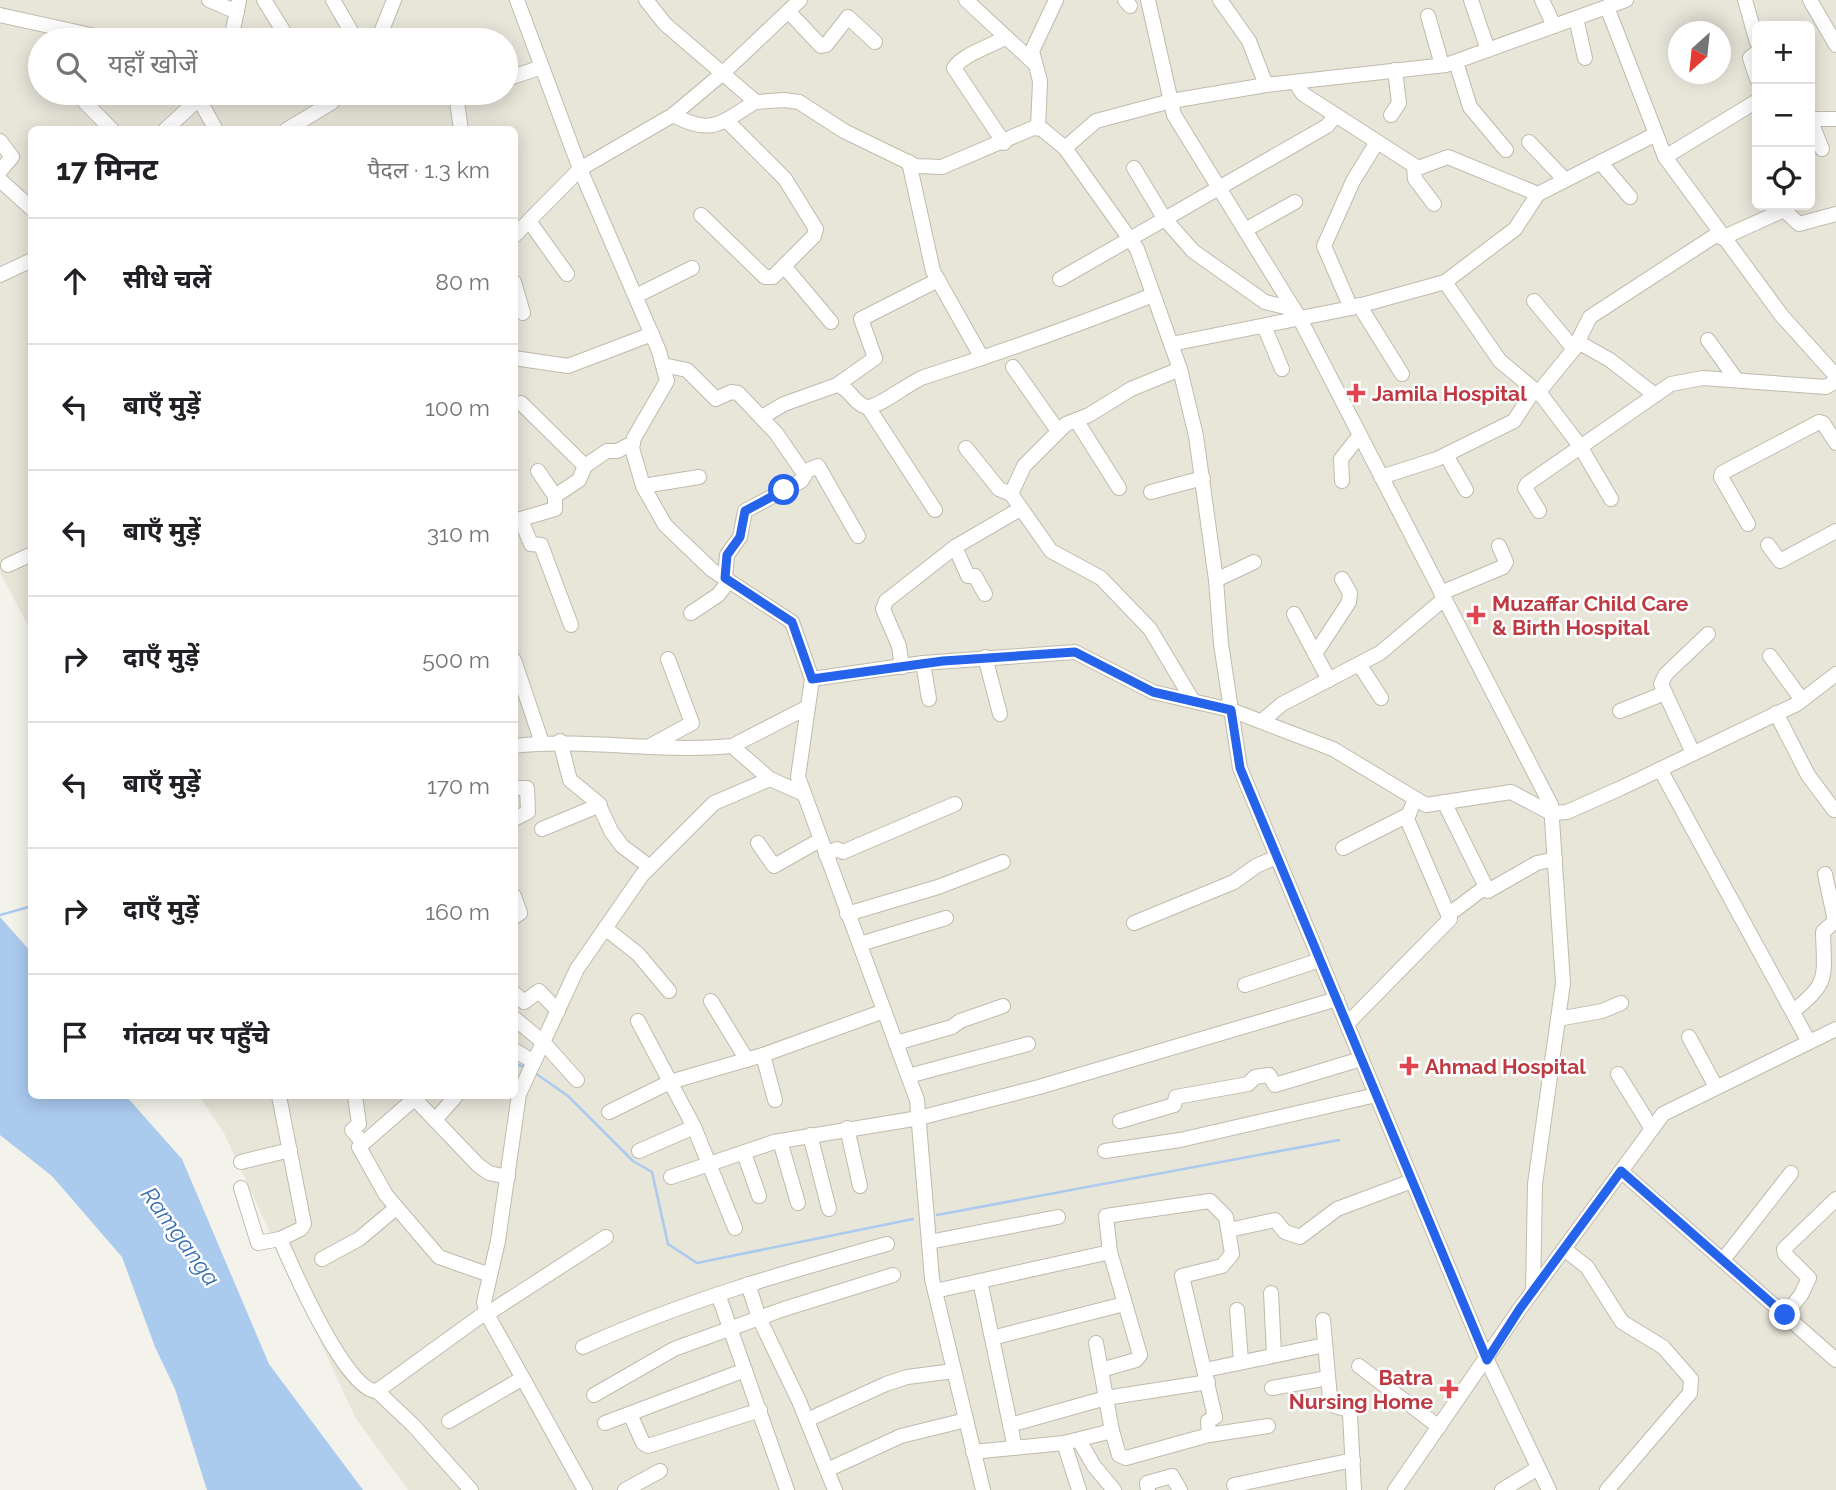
<!DOCTYPE html>
<html lang="hi">
<meta charset="utf-8">
<style>
:root{--surface:#fff;--page:#f2f2f2;--text:#202124;--muted:#757577;--line:#e0e0e0}
body{margin:0;font-family:Raleway,"Noto Sans Devanagari",sans-serif;background:var(--page);color:var(--text)}
.controls{position:absolute;right:21px;top:21px;display:grid;overflow:hidden;border-radius:10px;box-shadow:0 4px 18px #0003}
.controls button{width:63px;height:63px;display:grid;place-items:center;padding:0;border:0;border-bottom:2px solid var(--line);background:var(--surface);color:var(--text);font:35px sans-serif}
.compass{position:absolute;left:1668px;top:21px;width:63px;height:63px;border-radius:50%;background:var(--surface);box-shadow:0 4px 18px #0003;rotate:207deg}
.stop{position:absolute;width:21px;height:21px;margin:-16px;border:5px solid #2563eb;border-radius:50%;background:#fff}
.stop.end{background:#2563eb;border-color:#fff;box-shadow:0 2px 7px #0008}
.list{margin:0;padding:0;list-style:none}
h2{display:flex;justify-content:space-between;align-items:center;height:91px;margin:0;padding:0 28px;font-size:30px}
h2 small{font-size:23px;font-weight:400;color:var(--muted)}
.list li{display:grid;grid-template-columns:46px 1fr auto;gap:21px;align-items:center;box-sizing:border-box;height:126px;padding:0 28px;border-top:2px solid var(--line)}
.list b{display:block;font-size:26px;white-space:nowrap}
.list em{font-size:23px;font-style:normal;color:var(--muted)}
.icon{flex:none;width:38px;height:38px;fill:none;stroke:currentColor;stroke-width:2;stroke-linecap:round;stroke-linejoin:round}
.map{position:relative;flex:none;width:1836px;height:1490px;overflow:hidden}
.search{position:absolute;background:var(--surface);box-shadow:0 4px 18px #0003;left:28px;top:28px;width:490px;height:77px;display:flex;align-items:center;gap:18px;box-sizing:border-box;padding:0 24px;border-radius:38px;color:var(--muted);font-size:26px}
.panel{position:absolute;background:var(--surface);box-shadow:0 4px 18px #0003;left:28px;top:126px;width:490px;height:973px;border-radius:10px}
.map>svg:first-child{display:block}
.residential{fill:#e8e5d9;fill-rule:evenodd}
.water{fill:#aacaee}
.lines{fill:none;stroke-linecap:round;stroke-linejoin:round}
.stream{stroke:#aacaee;stroke-width:2.5}
.minor-casing{stroke:#c0bbad;stroke-width:16}
.minor{stroke:#fff;stroke-width:14}
.route{stroke:#2563eb;stroke-width:9}
.health-dot{fill:#e0444e;stroke:#fff;stroke-width:2.5}
.labels{text-anchor:middle;dominant-baseline:central;stroke-width:5;stroke-linejoin:round;paint-order:stroke}
.health-label{font-size:21px;font-weight:bold;fill:#be3a42;stroke:#fff;text-anchor:start}
.water-label{font-size:23px;font-style:italic;fill:#366eb0;stroke:#fff}
</style>
<div class="map">
<svg width="1836" height="1490" viewBox="0 0 1836 1490">
<rect width="100%" height="100%" fill="#f4f3eb"/>
<path class="residential" d="M 0,0 L 1836,0 L 1836,1490 L 408,1490 L 355,1417 L 224,1133 L 199,1096 L 514,1096 L 514,130 L 32,130 L 31,631 L 0,573 ZM 1757,26 L 1810,26 L 1810,205 L 1757,205 ZM 1678,32 L 1720,32 L 1720,74 L 1678,74 ZM 40,40 L 506,40 L 506,93 L 40,93 Z"/>
<path class="water" d="M 0,917 L 31,952 L 32,1096 L 126,1096 L 182,1159 L 269,1364 L 363,1490 L 207,1490 L 175,1389 L 155,1347 L 122,1257 L 52,1176 L 0,1135 Z"/>
<g class="lines">
<g class="stream">
<path d="M 0,915 L 32,906"/>
<path d="M 514,1064 L 527,1067"/>
<path d="M 535,1073 L 568,1096 L 633,1161 L 652,1172 L 668,1244 L 697,1263 L 913,1219"/>
<path d="M 937,1215 L 1339,1140"/>
</g>
<g class="minor-casing">
<g id="minor">
<path d="M 209,0 L 237,12"/>
<path d="M 264,0 L 289,40"/>
<path d="M 333,0 L 356,40"/>
<path d="M 517,0 L 580,169 L 659,351 L 667,381 L 634,438 L 632,448 L 643,486 L 665,525 L 712,570 L 792,622 L 812,679 L 798,777 L 917,1100 L 932,1279 L 983,1490"/>
<path d="M 646,0 L 665,24 L 756,102 L 784,100 L 799,102 L 844,131 L 916,166 L 942,167 L 1033,128 L 1042,129 L 1065,148 L 1137,249 L 1180,369 L 1196,436 L 1216,580 L 1221,644 L 1240,768 L 1487,1360 L 1549,1490"/>
<path d="M 966,0 L 1034,63"/>
<path d="M 1125,0 L 1130,6"/>
<path d="M 1148,0 L 1174,115 L 1300,319 L 1551,805 L 1563,983 L 1535,1184 L 1533,1291"/>
<path d="M 1220,0 L 1249,41 L 1266,85"/>
<path d="M 1471,0 L 1488,50"/>
<path d="M 1542,0 L 1554,26"/>
<path d="M 1745,0 L 1757,42"/>
<path d="M 1810,0 L 1836,45"/>
<path d="M 1607,7 L 1665,157 L 1782,316 L 1836,376"/>
<path d="M 788,11 L 821,46 L 826,45 L 848,17 L 875,42"/>
<path d="M 0,15 L 113,40"/>
<path d="M 1428,16 L 1442,65"/>
<path d="M 1576,18 L 1585,58"/>
<path d="M 231,40 L 239,0"/>
<path d="M 378,40 L 394,0"/>
<path d="M 1757,52 L 1750,58 L 1757,79"/>
<path d="M 1456,62 L 1470,107 L 1506,150"/>
<path d="M 506,79 L 542,67"/>
<path d="M 1295,82 L 1303,94 L 1418,168 L 1448,157 L 1538,194"/>
<path d="M 77,94 L 112,130"/>
<path d="M 199,99 L 216,130"/>
<path d="M 673,115 C 712,136 721,123 755,102"/>
<path d="M 1391,115 L 1399,103 L 1395,70"/>
<path d="M 1810,119 L 1822,149"/>
<path d="M 1810,119 L 1836,119"/>
<path d="M 726,120 L 785,179 L 816,229 L 814,236 L 784,266 L 831,322"/>
<path d="M 1038,128 L 1040,81 L 1032,51 L 1056,0"/>
<path d="M 165,130 L 205,93"/>
<path d="M 286,130 L 331,103 L 340,93"/>
<path d="M 461,130 L 457,102 L 468,93"/>
<path d="M 0,141 L 12,157 L 0,171"/>
<path d="M 1529,142 L 1565,180"/>
<path d="M 1004,143 L 954,68 C 963,54 990,47 1006,37"/>
<path d="M 1065,148 L 1096,121 L 1171,101 L 1266,85 L 1446,65 L 1626,0"/>
<path d="M 1665,157 L 1757,101"/>
<path d="M 909,162 L 933,271 L 982,358"/>
<path d="M 1600,162 L 1630,197"/>
<path d="M 1414,166 L 1415,179 L 1434,204"/>
<path d="M 1134,168 L 1164,218 L 1193,251 L 1265,302 L 1294,309"/>
<path d="M 0,180 L 32,209"/>
<path d="M 701,215 L 765,277 L 773,277 L 784,266"/>
<path d="M 529,221 L 567,274"/>
<path d="M 1245,230 L 1295,202"/>
<path d="M 514,236 L 580,169 L 673,115 L 723,73 L 800,0"/>
<path d="M 1722,238 L 1784,210 L 1799,224 L 1836,214"/>
<path d="M 0,275 L 32,260"/>
<path d="M 1060,279 L 1327,126 L 1336,115"/>
<path d="M 514,282 L 523,313"/>
<path d="M 1445,282 L 1500,361 L 1542,396 L 1580,446 L 1611,499"/>
<path d="M 636,296 L 692,268"/>
<path d="M 1534,301 L 1574,349"/>
<path d="M 1359,305 L 1402,374"/>
<path d="M 1351,308 L 1324,246 L 1353,181 L 1377,142"/>
<path d="M 1264,326 L 1282,369"/>
<path d="M 1708,340 L 1736,379"/>
<path d="M 1578,342 L 1610,360 L 1655,395"/>
<path d="M 1171,344 L 1351,308 L 1445,282 L 1515,229 L 1538,194 L 1656,134"/>
<path d="M 514,358 L 568,366 L 652,334"/>
<path d="M 663,365 L 687,370 L 716,399 L 731,392 L 738,393 L 776,433 L 805,475 L 801,481 L 745,511 L 740,537 L 727,555 L 725,578"/>
<path d="M 1013,367 L 1058,431"/>
<path d="M 1180,369 L 1131,389 L 1089,415 L 1066,424 L 1024,466 L 1011,494 L 1051,551 L 1101,578 L 1150,629 L 1193,701"/>
<path d="M 837,385 L 875,358 L 861,319 L 938,280"/>
<path d="M 1538,393 L 1574,349 L 1590,317 L 1719,233"/>
<path d="M 521,403 L 585,466 L 607,451 L 617,451 L 633,443"/>
<path d="M 868,407 L 935,510"/>
<path d="M 762,417 L 784,404 L 837,385 C 850,388 855,405 867,407 C 878,408 910,382 924,377 C 1002,352 1078,325 1153,295"/>
<path d="M 1076,420 L 1119,488"/>
<path d="M 966,448 L 999,489 L 1011,494"/>
<path d="M 1446,455 L 1466,490"/>
<path d="M 804,472 L 818,466 L 858,536"/>
<path d="M 1381,477 L 1437,459 L 1514,421 L 1534,390"/>
<path d="M 1342,481 L 1341,459 L 1360,435"/>
<path d="M 643,486 L 699,477"/>
<path d="M 1151,492 L 1203,478"/>
<path d="M 555,496 L 579,480 L 585,466"/>
<path d="M 1539,511 L 1525,488 L 1527,484 L 1671,384 L 1703,378 L 1826,387 L 1836,381"/>
<path d="M 521,520 L 531,544 L 541,545 L 571,625"/>
<path d="M 514,521 L 555,509 L 555,496 L 538,471"/>
<path d="M 1748,524 L 1721,477 L 1722,473 L 1819,422 L 1823,423 L 1836,443"/>
<path d="M 1768,545 L 1780,561 L 1836,531"/>
<path d="M 955,547 L 968,576 L 975,576 L 985,594"/>
<path d="M 8,565 L 32,554"/>
<path d="M 1216,580 L 1254,562"/>
<path d="M 1441,593 L 1503,567 L 1506,562 L 1499,546"/>
<path d="M 691,613 L 718,595 L 729,581"/>
<path d="M 1294,614 L 1329,680"/>
<path d="M 1315,654 L 1349,602 L 1350,593 L 1342,579"/>
<path d="M 1770,656 L 1802,700"/>
<path d="M 985,657 L 1000,714"/>
<path d="M 514,660 L 542,743"/>
<path d="M 923,663 L 929,699"/>
<path d="M 1359,664 L 1381,698"/>
<path d="M 902,667 L 899,646 L 883,609 L 886,601 L 955,547 L 1020,509"/>
<path d="M 812,679 L 923,663 L 1075,652 L 1153,692 L 1231,710 L 1333,749 L 1426,805 L 1511,792 L 1551,813 L 1567,812 L 1621,788 L 1797,704 L 1836,674"/>
<path d="M 1620,711 L 1665,693"/>
<path d="M 1776,713 L 1808,775 L 1834,810"/>
<path d="M 1262,721 L 1282,704 L 1380,653 L 1444,599"/>
<path d="M 560,741 L 570,780 L 598,803 L 611,831 L 622,846 L 650,867"/>
<path d="M 514,746 C 587,738 659,753 732,746 L 770,779 L 804,794"/>
<path d="M 650,746 L 692,723 L 668,659"/>
<path d="M 732,746 L 808,707"/>
<path d="M 1693,753 L 1661,684 L 1666,674 L 1708,634"/>
<path d="M 1660,769 L 1809,1042"/>
<path d="M 514,788 L 527,788 L 528,812 L 514,819"/>
<path d="M 1444,802 L 1488,891 L 1537,863 L 1555,859"/>
<path d="M 542,829 L 600,805"/>
<path d="M 758,843 L 774,866 L 820,840"/>
<path d="M 1343,848 L 1406,816"/>
<path d="M 826,855 L 837,849 L 843,852 L 955,804"/>
<path d="M 514,896 L 520,913 L 514,917"/>
<path d="M 847,914 L 938,887 L 1003,862"/>
<path d="M 1448,915 L 1484,888"/>
<path d="M 1134,923 L 1234,882 L 1256,866 L 1277,857"/>
<path d="M 605,928 L 638,954 L 669,991"/>
<path d="M 860,944 L 946,918"/>
<path d="M 1245,985 L 1320,960"/>
<path d="M 514,993 L 524,1002 L 539,991 L 558,1011"/>
<path d="M 711,1001 L 747,1060"/>
<path d="M 1793,1011 C 1830,983 1824,976 1823,932 L 1835,921 L 1825,874"/>
<path d="M 514,1018 L 543,1042 L 577,1080"/>
<path d="M 1558,1019 L 1602,1011 L 1621,1003"/>
<path d="M 638,1021 L 694,1127 L 735,1228"/>
<path d="M 1347,1024 L 1450,919 L 1407,819 L 1415,799"/>
<path d="M 1689,1037 L 1716,1087"/>
<path d="M 896,1043 L 952,1027 L 960,1021 L 1003,1006"/>
<path d="M 514,1050 L 534,1062"/>
<path d="M 763,1055 L 775,1100"/>
<path d="M 1618,1074 L 1652,1129"/>
<path d="M 908,1076 L 1028,1044"/>
<path d="M 279,1096 L 304,1224 L 301,1229 L 280,1239 C 292,1267 347,1393 377,1391 L 486,1312"/>
<path d="M 355,1096 L 359,1124 L 352,1130 L 362,1142"/>
<path d="M 412,1096 L 478,1165 L 489,1173 L 508,1177"/>
<path d="M 414,1099 L 359,1147 L 386,1195 L 439,1257 L 490,1275"/>
<path d="M 609,1112 L 670,1082 L 763,1055 L 884,1011"/>
<path d="M 435,1120 L 456,1096"/>
<path d="M 1120,1121 L 1174,1105 L 1176,1097 L 1248,1084 L 1255,1077 L 1269,1075 L 1275,1085 L 1361,1059"/>
<path d="M 847,1128 L 860,1186"/>
<path d="M 810,1135 L 829,1209"/>
<path d="M 780,1141 L 798,1203"/>
<path d="M 639,1151 L 694,1127"/>
<path d="M 1105,1151 L 1180,1140 L 1376,1095"/>
<path d="M 744,1153 L 759,1196"/>
<path d="M 241,1162 L 290,1150"/>
<path d="M 1621,1171 L 1836,1360"/>
<path d="M 671,1177 L 774,1142 L 919,1118 L 1039,1087 L 1337,999"/>
<path d="M 241,1188 L 258,1243 L 280,1239"/>
<path d="M 1229,1230 L 1275,1220 L 1285,1232 L 1300,1237 L 1337,1209 L 1412,1181"/>
<path d="M 929,1242 L 1058,1217"/>
<path d="M 1564,1249 L 1587,1267 L 1622,1322 L 1663,1347 L 1691,1379 L 1690,1393 L 1607,1490"/>
<path d="M 322,1259 L 359,1239 L 396,1208"/>
<path d="M 1723,1260 L 1791,1173"/>
<path d="M 980,1281 L 1015,1448"/>
<path d="M 748,1284 L 759,1318 L 799,1401 L 835,1490"/>
<path d="M 935,1291 L 1110,1252"/>
<path d="M 1271,1293 L 1274,1354"/>
<path d="M 718,1294 L 787,1490"/>
<path d="M 1237,1310 L 1241,1360"/>
<path d="M 487,1314 L 606,1237"/>
<path d="M 1785,1315 L 1801,1295 L 1809,1278 L 1785,1254 L 1784,1249 L 1836,1199"/>
<path d="M 1323,1320 L 1330,1398 L 1335,1406 L 1349,1410 L 1350,1414 L 1354,1490"/>
<path d="M 992,1338 L 1124,1304"/>
<path d="M 1096,1343 L 1112,1431"/>
<path d="M 583,1347 C 681,1302 783,1273 887,1244"/>
<path d="M 1359,1366 L 1439,1427"/>
<path d="M 1101,1370 L 1136,1360 L 1140,1355 L 1110,1252 L 1106,1216 L 1210,1201 L 1226,1217 L 1232,1254 L 1222,1266 L 1182,1276 L 1215,1417 L 1208,1421 L 1209,1435"/>
<path d="M 1205,1370 L 1325,1345"/>
<path d="M 1272,1388 L 1328,1378"/>
<path d="M 377,1391 L 414,1426 L 471,1490"/>
<path d="M 594,1395 L 674,1349 L 784,1309 L 893,1275"/>
<path d="M 630,1414 L 643,1443 L 648,1446 L 760,1410"/>
<path d="M 807,1420 L 886,1384 L 907,1377 L 954,1371"/>
<path d="M 449,1421 L 523,1378"/>
<path d="M 605,1423 L 745,1370"/>
<path d="M 1010,1425 L 1106,1398 L 1208,1382"/>
<path d="M 1079,1440 L 1094,1466 L 1114,1490"/>
<path d="M 1064,1443 L 1079,1490"/>
<path d="M 973,1452 L 1064,1443 L 1112,1431 L 1119,1455 L 1126,1458 L 1209,1435 L 1268,1426"/>
<path d="M 827,1470 L 901,1436 L 966,1420"/>
<path d="M 1234,1485 L 1353,1460"/>
<path d="M 585,1490 L 487,1314 L 484,1302 L 498,1241 L 519,1094 L 577,969 L 642,875 L 714,803 L 770,779"/>
<path d="M 625,1490 L 660,1471"/>
<path d="M 1148,1490 L 1147,1483 L 1172,1476 L 1180,1490"/>
<path d="M 1395,1490 L 1519,1310 L 1663,1114 L 1836,1029"/>
<path d="M 1502,1490 L 1538,1468"/>
</g>
</g>
<use href="#minor" class="minor"/>
</g>
<g class="lines">
<path class="route" d="M 784,490 L 745,511 L 740,537 L 727,555 L 725,578 L 792,622 L 812,679 L 943,661 L 1075,652 L 1153,692 L 1231,710 L 1240,768 L 1487,1360 L 1519,1310 L 1621,1171 L 1785,1315"/>
</g>
<g class="health-dot">
<path d="M1352.5 382.5h7v7h7v7h-7v7h-7v-7h-7v-7h7z"/>
<path d="M1472.5 604.5h7v7h7v7h-7v7h-7v-7h-7v-7h7z"/>
<path d="M1405.5 1055.5h7v7h7v7h-7v7h-7v-7h-7v-7h7z"/>
<path d="M1445.5 1378.5h7v7h7v7h-7v7h-7v-7h-7v-7h7z"/>
</g>
<g class="labels">
<g class="health-label">
<text x="1372" y="393">Jamila Hospital</text>
<text x="1492" y="603">Muzaffar Child Care<tspan x="1492" dy="24">&amp; Birth Hospital</tspan></text>
<text x="1425" y="1066">Ahmad Hospital</text>
<text x="1433" y="1377" text-anchor="end">Batra<tspan x="1433" dy="24">Nursing Home</tspan></text>
</g>
<g class="water-label">
<text transform="translate(181 1236) rotate(54)">Ramganga</text>
</g>
</g>
</svg>
<div class="controls">
<button>+</button>
<button>−</button>
<button><svg class="icon" aria-label="locate" viewBox="0 0 24 24"><circle cx="12" cy="12" r="6"/><path d="M12 2v4M12 18v4M2 12h4M18 12h4"/></svg></button>
</div>
<svg class="compass" viewBox="-18 -18 36 36"><path d="M0-13l5 13h-10z" fill="#e53935"/><path d="M0 13l5-13h-10z" fill="#757577"/></svg>
<div class="stop" style="left:784px;top:490px"></div>
<div class="stop end" style="left:1785px;top:1315px"></div>
<div class="search"><svg class="icon" aria-label="search" viewBox="0 0 24 24"><circle cx="10" cy="10" r="6"/><path d="M15 15l6 6"/></svg>यहाँ खोजें</div>
<section class="panel">
<h2>17 मिनट<small>पैदल · 1.3 km</small></h2>
<ul class="list">
<li><svg class="icon" aria-label="ahead" viewBox="0 0 24 24"><path d="M12 20V5M6 11l6-6 6 6"/></svg><div><b>सीधे चलें</b></div><em>80 m</em></li>
<li><svg class="icon" aria-label="left" viewBox="0 0 24 24"><path d="M17 20v-9H6M10 6l-5 5 5 5"/></svg><div><b>बाएँ मुड़ें</b></div><em>100 m</em></li>
<li><svg class="icon" aria-label="left" viewBox="0 0 24 24"><path d="M17 20v-9H6M10 6l-5 5 5 5"/></svg><div><b>बाएँ मुड़ें</b></div><em>310 m</em></li>
<li><svg class="icon" aria-label="right" viewBox="0 0 24 24"><path d="M7 20v-9h11M14 6l5 5-5 5"/></svg><div><b>दाएँ मुड़ें</b></div><em>500 m</em></li>
<li><svg class="icon" aria-label="left" viewBox="0 0 24 24"><path d="M17 20v-9H6M10 6l-5 5 5 5"/></svg><div><b>बाएँ मुड़ें</b></div><em>170 m</em></li>
<li><svg class="icon" aria-label="right" viewBox="0 0 24 24"><path d="M7 20v-9h11M14 6l5 5-5 5"/></svg><div><b>दाएँ मुड़ें</b></div><em>160 m</em></li>
<li><svg class="icon" aria-label="arrive" viewBox="0 0 24 24"><path d="M6 21V4h12l-3 4 3 4H6"/></svg><div><b>गंतव्य पर पहुँचे</b></div></li>
</ul>
</section>
</div>
